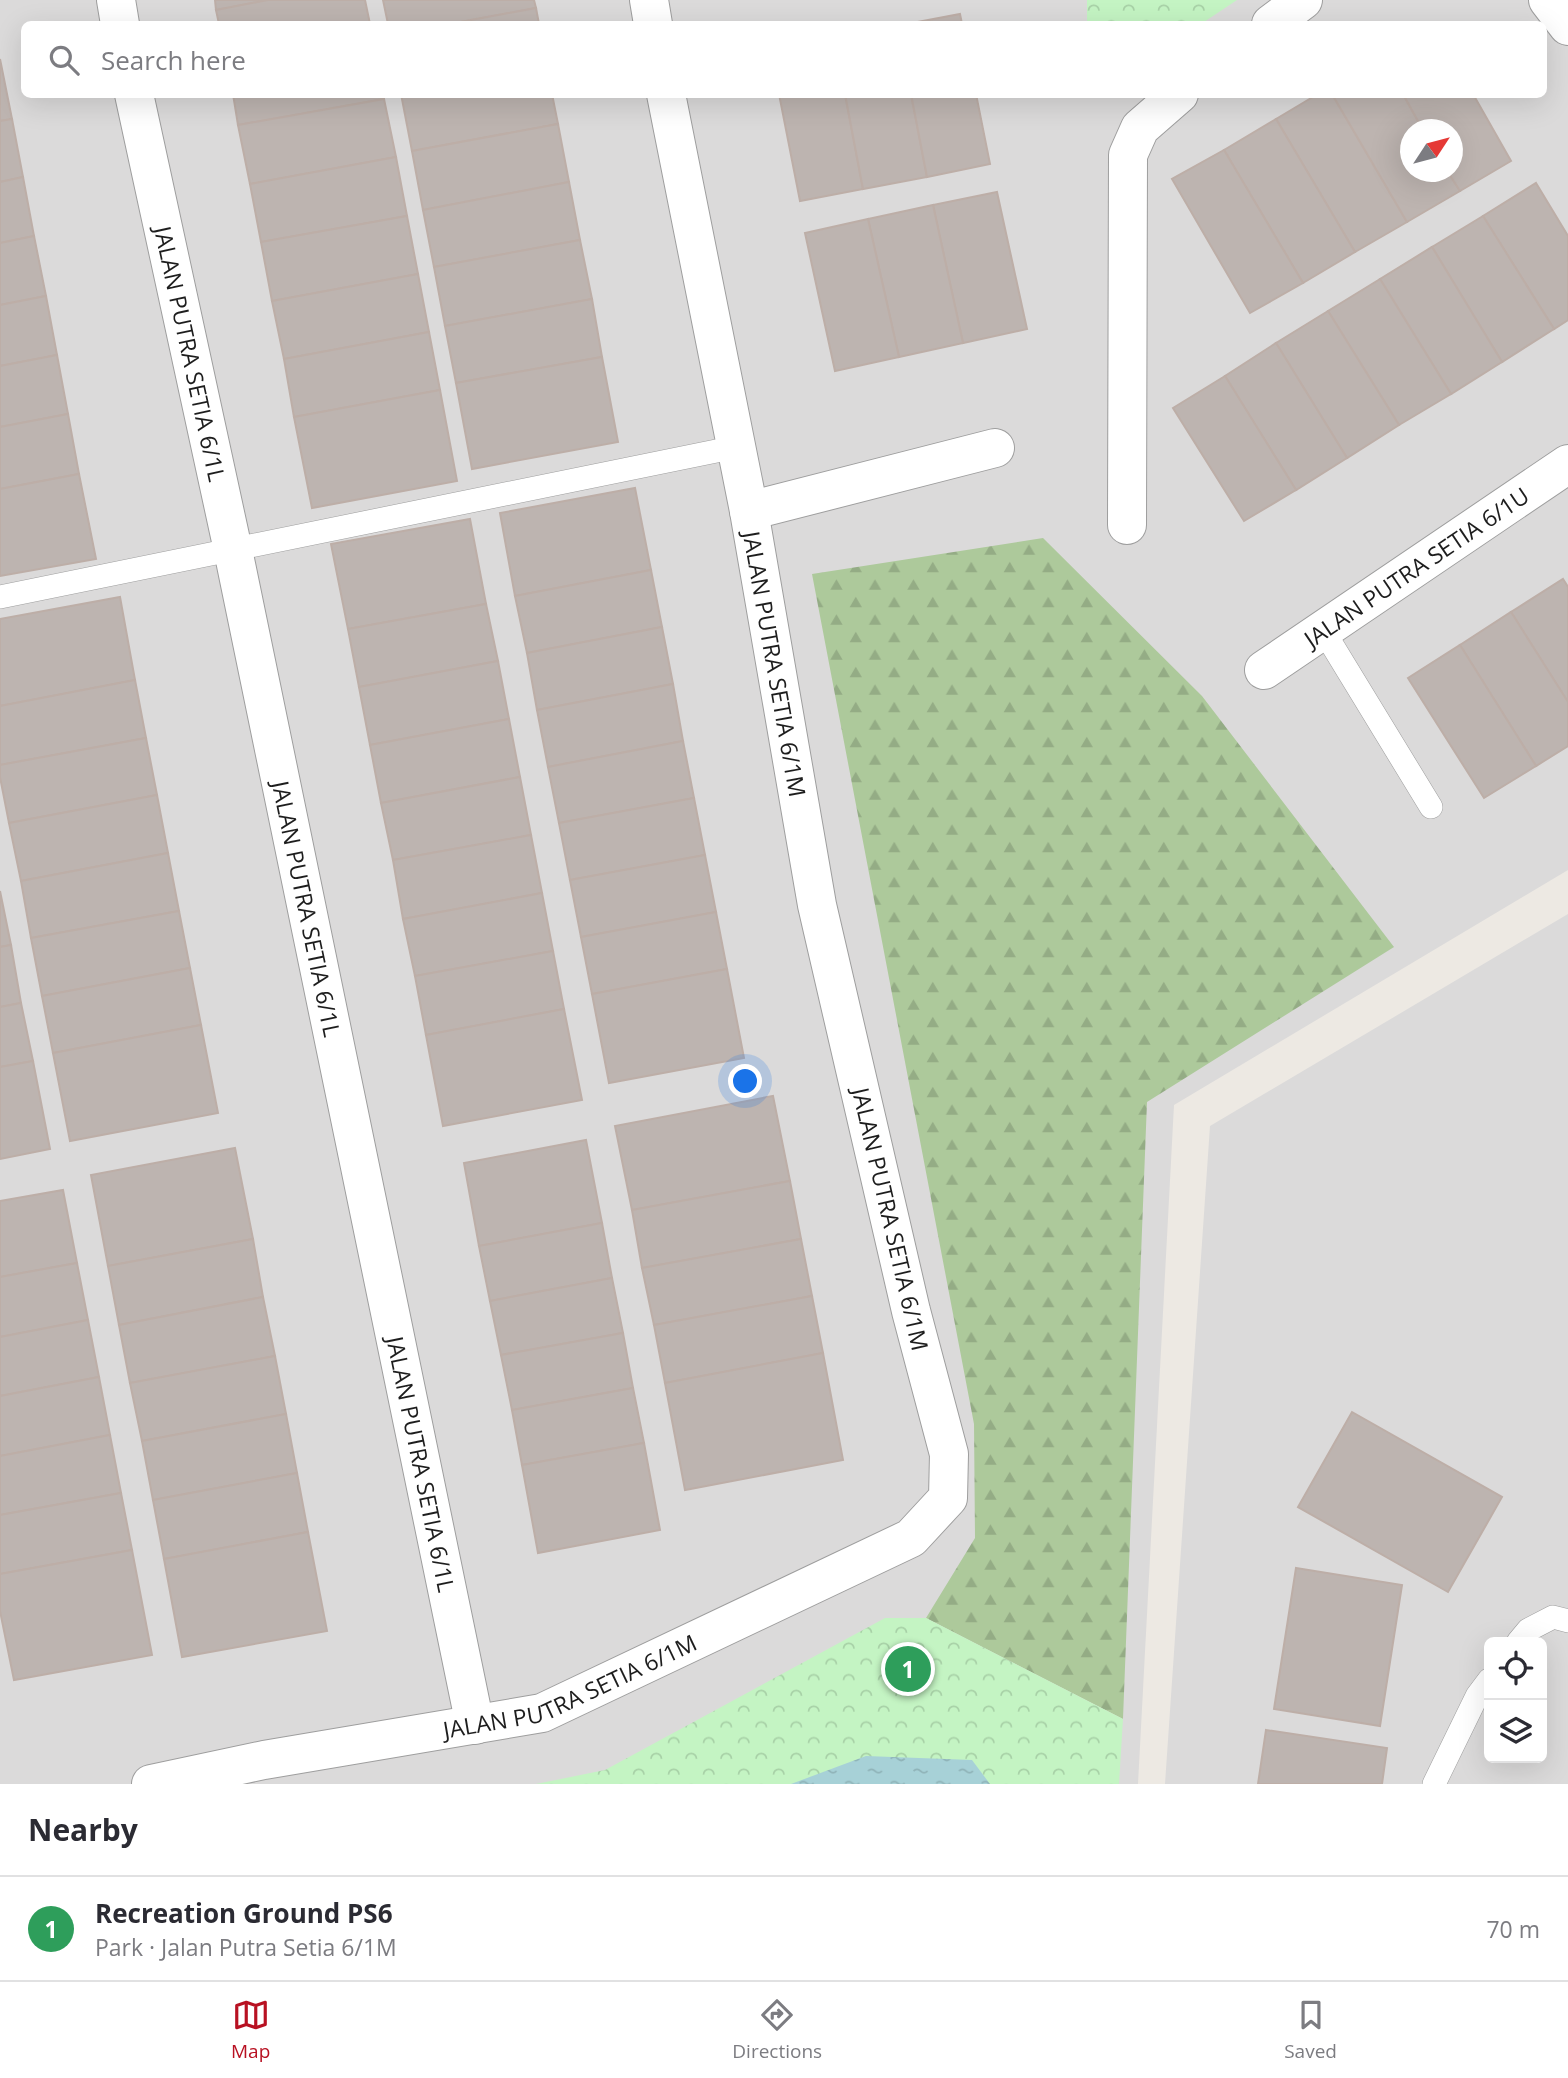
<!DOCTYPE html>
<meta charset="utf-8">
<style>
:root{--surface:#fff;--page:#f2f2f3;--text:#2b2b33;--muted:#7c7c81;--line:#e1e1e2;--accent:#b81122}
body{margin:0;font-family:"Open Sans",sans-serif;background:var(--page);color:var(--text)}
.controls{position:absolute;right:21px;bottom:21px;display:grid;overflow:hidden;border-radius:10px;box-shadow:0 7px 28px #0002}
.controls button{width:63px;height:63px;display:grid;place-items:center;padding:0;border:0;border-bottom:2px solid var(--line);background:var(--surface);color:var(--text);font:35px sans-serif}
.compass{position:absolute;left:1400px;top:119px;width:63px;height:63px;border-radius:50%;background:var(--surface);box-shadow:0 7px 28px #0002;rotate:54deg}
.you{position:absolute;left:746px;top:1082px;width:24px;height:24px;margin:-18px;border:5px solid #fff;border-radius:50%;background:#1a73e8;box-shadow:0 0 0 10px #1a73e833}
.badge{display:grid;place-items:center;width:46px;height:46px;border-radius:50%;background:var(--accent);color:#fff;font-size:23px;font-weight:700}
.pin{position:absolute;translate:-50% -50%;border:4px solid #fff;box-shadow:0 2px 7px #0006}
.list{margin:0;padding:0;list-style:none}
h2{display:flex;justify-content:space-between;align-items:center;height:91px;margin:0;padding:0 28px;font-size:30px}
h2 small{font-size:23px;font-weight:400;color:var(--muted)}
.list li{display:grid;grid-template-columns:46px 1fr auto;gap:21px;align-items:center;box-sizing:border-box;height:105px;padding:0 28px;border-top:2px solid var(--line)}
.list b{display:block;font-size:26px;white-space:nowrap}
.list p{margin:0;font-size:23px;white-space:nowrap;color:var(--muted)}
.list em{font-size:23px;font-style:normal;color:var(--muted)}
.icon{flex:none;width:38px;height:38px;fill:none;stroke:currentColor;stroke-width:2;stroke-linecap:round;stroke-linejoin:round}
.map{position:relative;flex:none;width:1568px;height:1784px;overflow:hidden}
.search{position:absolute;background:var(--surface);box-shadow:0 7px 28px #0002;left:21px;right:21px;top:21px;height:77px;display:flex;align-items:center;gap:18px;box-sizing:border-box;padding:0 24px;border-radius:10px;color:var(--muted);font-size:26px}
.sheet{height:196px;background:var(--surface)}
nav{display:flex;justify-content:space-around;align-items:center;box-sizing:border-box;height:98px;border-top:2px solid var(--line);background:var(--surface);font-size:19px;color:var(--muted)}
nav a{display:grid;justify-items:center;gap:4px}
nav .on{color:var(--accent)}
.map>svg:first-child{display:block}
.residential{fill:#dbdada;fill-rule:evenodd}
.forest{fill:url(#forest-firs)}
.park{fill:url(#park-crowns)}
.water{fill:url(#water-ripples)}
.building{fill:#bdb4b0;stroke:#bdaea7;stroke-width:2}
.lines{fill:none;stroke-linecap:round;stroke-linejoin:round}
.lane-casing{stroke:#9e9e9e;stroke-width:24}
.street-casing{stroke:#9e9e9e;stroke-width:40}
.lane{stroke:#fff;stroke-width:23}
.street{stroke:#fff;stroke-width:38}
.labels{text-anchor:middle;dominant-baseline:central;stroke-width:5;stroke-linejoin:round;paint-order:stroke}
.street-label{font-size:23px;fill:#1d1d1d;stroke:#fff}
</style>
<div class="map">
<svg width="1568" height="1784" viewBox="0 0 1568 1784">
<defs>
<pattern id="forest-firs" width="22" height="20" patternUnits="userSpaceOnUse" patternTransform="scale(1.75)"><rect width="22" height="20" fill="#adc99b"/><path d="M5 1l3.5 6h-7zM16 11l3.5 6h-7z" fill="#94ac85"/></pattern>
<pattern id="park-crowns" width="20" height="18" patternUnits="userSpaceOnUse" patternTransform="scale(1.75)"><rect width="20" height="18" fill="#c4f4c3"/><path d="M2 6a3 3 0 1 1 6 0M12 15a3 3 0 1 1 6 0" fill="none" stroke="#a8d1a7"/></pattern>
<pattern id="water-ripples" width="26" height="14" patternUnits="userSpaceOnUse" patternTransform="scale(1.75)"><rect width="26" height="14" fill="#a7d1d7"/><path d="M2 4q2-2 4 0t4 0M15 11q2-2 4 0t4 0" fill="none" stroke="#8fb3b8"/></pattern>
</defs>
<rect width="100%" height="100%" fill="#ede9e3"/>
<g class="residential">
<path d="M 0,0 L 1568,0 L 1568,870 L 1174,1105 L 1138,1784 L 0,1784 ZM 24,24 L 1544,24 L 1544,94 L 24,94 ZM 1410,130 L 1452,130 L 1452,172 L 1410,172 Z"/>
<path d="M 1568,914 L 1568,1784 L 1165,1784 L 1210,1126 ZM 1489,1642 L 1542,1642 L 1542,1758 L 1489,1758 Z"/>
</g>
<path class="forest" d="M 1043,538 L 1202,696 L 1394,947 L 1147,1102 L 1123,1719 L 926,1618 L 975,1538 L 974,1424 L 812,574 Z"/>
<g class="park">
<path d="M 1087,0 L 1237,0 L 1201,24 L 1087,24 Z"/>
<path d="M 885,1618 L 926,1618 L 1123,1719 L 1119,1784 L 536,1784 L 605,1770 Z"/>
</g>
<path class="water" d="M 866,1756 L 972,1760 L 990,1784 L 791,1784 Z"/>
<g class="building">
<path d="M 215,0 L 268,0 L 216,10 Z"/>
<path d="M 268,0 L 365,0 L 370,24 L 219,24 L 216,10 Z"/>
<path d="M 383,0 L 534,0 L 536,8 L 450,24 L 388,24 Z"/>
<path d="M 536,8 L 539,24 L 450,24 Z"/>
<path d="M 960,14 L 962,24 L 907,24 Z"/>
<path d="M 0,59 L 12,119 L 0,121 Z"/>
<path d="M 233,94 L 383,94 L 384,99 L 238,125 Z"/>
<path d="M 401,94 L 552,94 L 558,124 L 412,151 Z"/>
<path d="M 779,94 L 845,94 L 863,189 L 800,201 Z"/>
<path d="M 845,94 L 911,94 L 927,177 L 863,189 Z"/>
<path d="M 911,94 L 976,94 L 990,164 L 927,177 Z"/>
<path d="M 1318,94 L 1332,94 L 1407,222 L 1355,252 L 1276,119 Z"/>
<path d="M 1332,94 L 1403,94 L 1423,130 L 1410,130 L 1410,172 L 1448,172 L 1460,191 L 1407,222 Z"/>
<path d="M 1403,94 L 1473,94 L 1511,161 L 1460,191 L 1448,172 L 1452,172 L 1452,130 L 1423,130 Z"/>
<path d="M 384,99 L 396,157 L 250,184 L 238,125 Z"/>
<path d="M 12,119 L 23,177 L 0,182 L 0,121 Z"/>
<path d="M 1276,119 L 1355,252 L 1303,283 L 1224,150 Z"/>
<path d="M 558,124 L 569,182 L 423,210 L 412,151 Z"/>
<path d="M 1224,150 L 1303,283 L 1250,313 L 1172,179 Z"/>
<path d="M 396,157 L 407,216 L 261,242 L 250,184 Z"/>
<path d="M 23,177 L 34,236 L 0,243 L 0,182 Z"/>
<path d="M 569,182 L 580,240 L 434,267 L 423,210 Z"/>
<path d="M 1536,183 L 1568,236 L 1568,320 L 1554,329 L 1483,216 Z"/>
<path d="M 997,192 L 1027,329 L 963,343 L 933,205 Z"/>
<path d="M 933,205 L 963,343 L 899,357 L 868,219 Z"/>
<path d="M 407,216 L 418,274 L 272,301 L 261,242 Z"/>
<path d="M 1483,216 L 1554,329 L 1502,362 L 1432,247 Z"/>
<path d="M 868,219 L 899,357 L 835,371 L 805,233 Z"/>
<path d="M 34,236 L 46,296 L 0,305 L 0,243 Z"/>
<path d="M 580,240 L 592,299 L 445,326 L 434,267 Z"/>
<path d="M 1432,247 L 1502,362 L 1451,394 L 1380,279 Z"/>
<path d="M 418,274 L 429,332 L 284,359 L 272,301 Z"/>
<path d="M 1380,279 L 1451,394 L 1399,425 L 1328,311 Z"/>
<path d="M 46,296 L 57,355 L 0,366 L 0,305 Z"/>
<path d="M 592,299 L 602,357 L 456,383 L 445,326 Z"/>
<path d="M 1328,311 L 1399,425 L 1347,458 L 1276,343 Z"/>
<path d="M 429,332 L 440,390 L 294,417 L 284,359 Z"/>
<path d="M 1276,343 L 1347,458 L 1296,490 L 1225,376 Z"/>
<path d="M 57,355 L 68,414 L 0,427 L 0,366 Z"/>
<path d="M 602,357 L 618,442 L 472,469 L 456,383 Z"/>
<path d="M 1225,376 L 1296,490 L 1244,521 L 1173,408 Z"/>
<path d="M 440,390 L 457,481 L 312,508 L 294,417 Z"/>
<path d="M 68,414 L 79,474 L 0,489 L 0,427 Z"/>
<path d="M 79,474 L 96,559 L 0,576 L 0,489 Z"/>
<path d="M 635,488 L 651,570 L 515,596 L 500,513 Z"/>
<path d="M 470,519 L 486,604 L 348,629 L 331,544 Z"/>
<path d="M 651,570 L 662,627 L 527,653 L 515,596 Z"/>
<path d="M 1563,579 L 1568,587 L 1568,702 L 1511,612 Z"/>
<path d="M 120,597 L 135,680 L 0,706 L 0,619 Z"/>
<path d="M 486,604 L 498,661 L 359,687 L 348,629 Z"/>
<path d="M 1511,612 L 1568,702 L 1568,746 L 1536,766 L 1460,645 Z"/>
<path d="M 662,627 L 673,684 L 537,710 L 527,653 Z"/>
<path d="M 1460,645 L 1536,766 L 1484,798 L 1408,678 Z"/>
<path d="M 498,661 L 509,719 L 370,745 L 359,687 Z"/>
<path d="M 135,680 L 146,738 L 0,765 L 0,706 Z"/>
<path d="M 673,684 L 683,741 L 548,767 L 537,710 Z"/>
<path d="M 509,719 L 520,777 L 381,803 L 370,745 Z"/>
<path d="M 146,738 L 157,795 L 9,823 L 0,777 L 0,765 Z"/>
<path d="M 683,741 L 694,798 L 559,823 L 548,767 Z"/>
<path d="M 520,777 L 531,835 L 393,860 L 381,803 Z"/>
<path d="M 157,795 L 168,853 L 21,881 L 9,823 Z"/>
<path d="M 694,798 L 705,855 L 570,880 L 559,823 Z"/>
<path d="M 531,835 L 542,893 L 403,919 L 393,860 Z"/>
<path d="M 168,853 L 179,911 L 31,938 L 21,881 Z"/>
<path d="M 705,855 L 716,912 L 581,937 L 570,880 Z"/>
<path d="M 0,891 L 11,945 L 0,947 Z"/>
<path d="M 542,893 L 553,951 L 415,976 L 403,919 Z"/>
<path d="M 179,911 L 190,968 L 42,996 L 31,938 Z"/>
<path d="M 716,912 L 727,969 L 592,994 L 581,937 Z"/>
<path d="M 11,945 L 21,1003 L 0,1007 L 0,947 Z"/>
<path d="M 553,951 L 564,1009 L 426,1035 L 415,976 Z"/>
<path d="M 190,968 L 201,1025 L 53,1053 L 42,996 Z"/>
<path d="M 727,969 L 744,1058 L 609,1083 L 592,994 Z"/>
<path d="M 21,1003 L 33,1061 L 0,1067 L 0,1007 Z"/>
<path d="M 564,1009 L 582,1100 L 443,1126 L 426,1035 Z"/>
<path d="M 201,1025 L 218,1113 L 70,1141 L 53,1053 Z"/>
<path d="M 33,1061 L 50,1149 L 0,1159 L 0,1067 Z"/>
<path d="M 773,1096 L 790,1181 L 632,1210 L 615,1126 Z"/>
<path d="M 586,1140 L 602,1223 L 479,1246 L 464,1163 Z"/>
<path d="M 235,1148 L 253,1239 L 108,1266 L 91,1175 Z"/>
<path d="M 790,1181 L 801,1239 L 642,1268 L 632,1210 Z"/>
<path d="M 63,1190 L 77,1263 L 0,1277 L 0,1201 Z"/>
<path d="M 602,1223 L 612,1278 L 490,1301 L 479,1246 Z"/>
<path d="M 253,1239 L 263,1297 L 119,1325 L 108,1266 Z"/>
<path d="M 801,1239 L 812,1296 L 654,1325 L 642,1268 Z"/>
<path d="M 77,1263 L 88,1320 L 0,1337 L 0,1277 Z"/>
<path d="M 612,1278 L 623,1333 L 501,1355 L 490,1301 Z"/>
<path d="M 812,1296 L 823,1353 L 665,1383 L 654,1325 Z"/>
<path d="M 263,1297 L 275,1356 L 130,1383 L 119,1325 Z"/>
<path d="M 88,1320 L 99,1377 L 0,1396 L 0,1337 Z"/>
<path d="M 623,1333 L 633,1388 L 512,1410 L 501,1355 Z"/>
<path d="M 823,1353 L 843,1460 L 685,1490 L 665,1383 Z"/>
<path d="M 275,1356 L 286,1414 L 142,1441 L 130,1383 Z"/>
<path d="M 99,1377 L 110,1435 L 0,1456 L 0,1396 Z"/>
<path d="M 633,1388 L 644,1443 L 522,1465 L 512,1410 Z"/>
<path d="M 1352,1412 L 1502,1497 L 1448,1592 L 1298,1507 Z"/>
<path d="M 286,1414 L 297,1473 L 153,1500 L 142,1441 Z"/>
<path d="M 110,1435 L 121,1493 L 0,1515 L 0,1456 Z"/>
<path d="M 644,1443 L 660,1530 L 538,1553 L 522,1465 Z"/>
<path d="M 297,1473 L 308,1532 L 164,1559 L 153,1500 Z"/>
<path d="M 121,1493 L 132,1550 L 0,1574 L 0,1515 Z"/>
<path d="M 308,1532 L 327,1631 L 182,1657 L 164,1559 Z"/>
<path d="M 132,1550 L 152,1655 L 14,1680 L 0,1611 L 0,1574 Z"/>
<path d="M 1296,1568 L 1402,1585 L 1380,1726 L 1274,1709 Z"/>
<path d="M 1266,1730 L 1387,1748 L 1382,1784 L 1258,1784 Z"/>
</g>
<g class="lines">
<g class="lane-casing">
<g id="lane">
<path d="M 0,597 L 736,447"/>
<path d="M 1323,630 L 1431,807"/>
<path d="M 1518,1642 L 1528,1630 L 1553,1617 L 1568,1621"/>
<path d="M 1434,1784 L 1477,1696 L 1489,1680"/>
</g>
</g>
<g class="street-casing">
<g id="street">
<path d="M 116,0 L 120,24"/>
<path d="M 649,0 L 653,24"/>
<path d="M 1548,0 L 1568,26"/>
<path d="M 1271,24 L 1303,0"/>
<path id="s1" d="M 134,94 L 233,550 L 475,1725"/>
<path d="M 749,511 L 995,448"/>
<path d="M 1127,525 L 1128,155 L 1140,128 L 1179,94"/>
<path id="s2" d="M 1264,670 L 1568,464"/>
<path id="s3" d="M 151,1784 L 264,1760 L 542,1713 L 911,1538 L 948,1498 L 949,1454 L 911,1311 L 817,905 L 749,511 L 666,94"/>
</g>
</g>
<use href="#lane" class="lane"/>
<use href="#street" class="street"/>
</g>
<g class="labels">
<g class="street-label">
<text stroke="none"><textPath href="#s1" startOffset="266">JALAN PUTRA SETIA 6/1L</textPath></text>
<text stroke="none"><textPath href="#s2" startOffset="184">JALAN PUTRA SETIA 6/1U</textPath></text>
<text transform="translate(775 664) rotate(80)">JALAN PUTRA SETIA 6/1M</text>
<text stroke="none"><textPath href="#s1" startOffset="833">JALAN PUTRA SETIA 6/1L</textPath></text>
<text transform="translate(891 1219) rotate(77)">JALAN PUTRA SETIA 6/1M</text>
<text stroke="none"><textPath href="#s1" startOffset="1400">JALAN PUTRA SETIA 6/1L</textPath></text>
<text stroke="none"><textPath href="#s3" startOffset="432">JALAN PUTRA SETIA 6/1M</textPath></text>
</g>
</g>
</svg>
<div class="controls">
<button><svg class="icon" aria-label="locate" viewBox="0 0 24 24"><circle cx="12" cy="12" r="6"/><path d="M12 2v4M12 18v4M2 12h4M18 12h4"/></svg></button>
<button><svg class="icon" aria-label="layers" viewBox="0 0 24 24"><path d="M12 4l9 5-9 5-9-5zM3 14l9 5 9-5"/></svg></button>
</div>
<svg class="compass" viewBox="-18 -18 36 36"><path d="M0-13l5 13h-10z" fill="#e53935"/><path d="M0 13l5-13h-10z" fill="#7c7c81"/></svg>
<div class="you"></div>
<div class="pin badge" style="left:908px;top:1669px;background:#2e9e5b">1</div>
<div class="search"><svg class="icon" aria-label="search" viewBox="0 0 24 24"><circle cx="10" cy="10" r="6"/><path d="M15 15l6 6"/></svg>Search here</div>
</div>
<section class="sheet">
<h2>Nearby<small></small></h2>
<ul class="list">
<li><span class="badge" style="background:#2e9e5b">1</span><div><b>Recreation Ground PS6</b><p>Park · Jalan Putra Setia 6/1M</p></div><em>70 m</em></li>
</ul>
</section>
<nav>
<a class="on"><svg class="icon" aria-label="map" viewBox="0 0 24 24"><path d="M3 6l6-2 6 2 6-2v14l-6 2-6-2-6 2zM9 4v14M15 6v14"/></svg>Map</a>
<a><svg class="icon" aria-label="directions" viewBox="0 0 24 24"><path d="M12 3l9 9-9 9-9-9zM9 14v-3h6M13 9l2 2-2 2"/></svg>Directions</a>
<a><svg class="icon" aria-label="saved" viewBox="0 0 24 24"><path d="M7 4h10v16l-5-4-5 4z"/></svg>Saved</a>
</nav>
